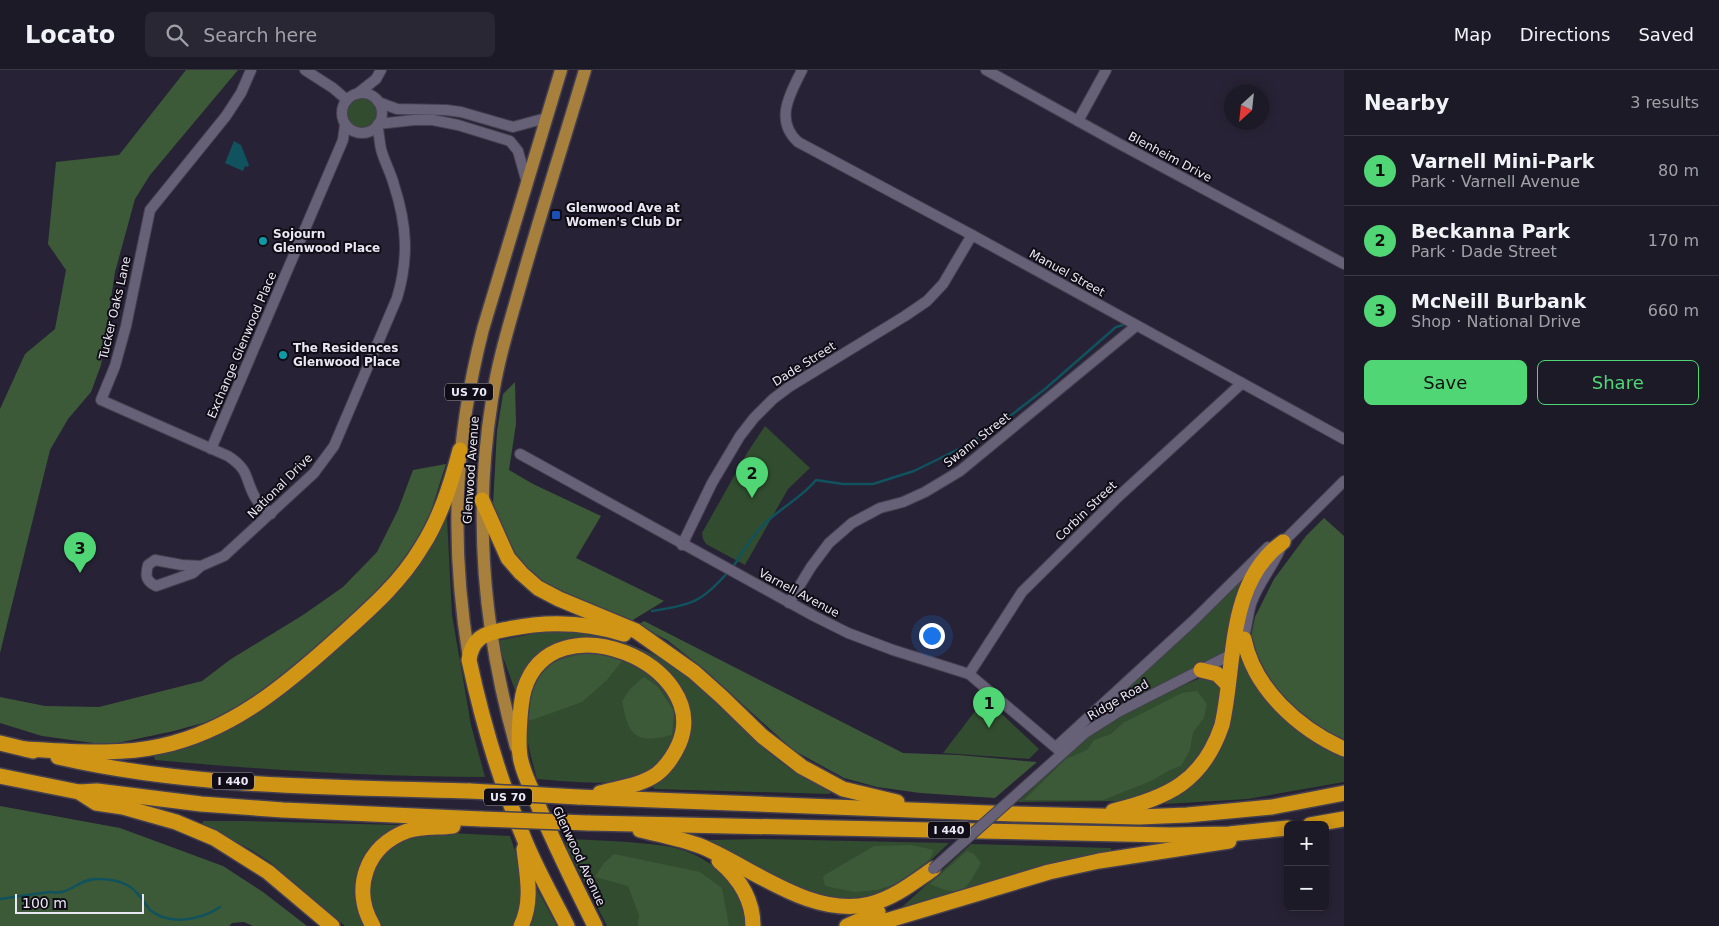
<!DOCTYPE html>
<meta charset="utf-8">
<style>
:root{--surface:#1d1a28;--page:#2a2734;--text:#f1f3f6;--muted:#a0a1a8;--line:#3b3845;--accent:#50d675}
body{margin:0;font-family:"DejaVu Sans",sans-serif;background:var(--page);color:var(--text)}
.controls{position:absolute;right:15px;bottom:15px;display:grid;overflow:hidden;border-radius:8px;box-shadow:0 2px 12px #0003}
.controls button{width:45px;height:45px;display:grid;place-items:center;padding:0;border:0;border-bottom:1px solid var(--line);background:var(--surface);color:var(--text);font:25px sans-serif}
.compass{position:absolute;left:1224px;top:15px;width:45px;height:45px;border-radius:50%;background:var(--surface);box-shadow:0 2px 12px #0003;rotate:207deg}
.scale{position:absolute;left:15px;bottom:12px;width:129px;box-sizing:border-box;padding-left:5px;border:2px solid #eae7f4;border-top:0;font-size:14px;line-height:18px;white-space:nowrap;color:#eae7f4;-webkit-text-stroke:4px #100d16;paint-order:stroke}
.you{position:absolute;left:931px;top:565px;width:18px;height:18px;margin:-12px;border:4px solid #fff;border-radius:50%;background:#1a73e8;box-shadow:0 0 0 8px #1a73e833}
.badge{display:grid;place-items:center;width:32px;height:32px;border-radius:50%;background:var(--accent);color:#111;font-size:16px;font-weight:700}
.pin{position:absolute;translate:-50% -41px;filter:drop-shadow(0 1px 2px #0008)}
.pin::after{content:'';position:absolute;top:26px;width:18px;height:15px;background:inherit;clip-path:polygon(0 0,100% 0,50% 100%)}
.list{margin:0;padding:0;list-style:none}
h2{display:flex;justify-content:space-between;align-items:center;height:65px;margin:0;padding:0 20px;font-size:21px}
h2 small{font-size:16px;font-weight:400;color:var(--muted)}
.list li{display:grid;grid-template-columns:32px 1fr auto;gap:15px;align-items:center;box-sizing:border-box;height:70px;padding:0 20px;border-top:1px solid var(--line)}
.list b{display:block;font-size:19px;white-space:nowrap}
.list p{margin:0;font-size:16px;white-space:nowrap;color:var(--muted)}
.list em{font-size:16px;font-style:normal;color:var(--muted)}
.actions{display:flex;gap:10px;padding:15px 20px}
.actions a{flex:1;padding:11px 0;border:1px solid var(--accent);border-radius:8px;text-align:center;font-size:18px;color:var(--accent)}
.actions .main{background:var(--accent);color:#111}
.icon{flex:none;width:28px;height:28px;fill:none;stroke:currentColor;stroke-width:2;stroke-linecap:round;stroke-linejoin:round}
.map{position:relative;flex:none;width:1344px;height:856px;overflow:hidden}
header{display:flex;align-items:center;gap:30px;box-sizing:border-box;height:70px;padding:0 25px;background:var(--surface);border-bottom:1px solid var(--line)}
header strong{font-size:24px}
nav{display:flex;gap:28px;margin-inline-start:auto;font-size:18px}
.search{width:350px;height:45px;background:var(--page);display:flex;align-items:center;gap:12px;box-sizing:border-box;padding:0 18px;border-radius:8px;color:var(--muted);font-size:19px}
main{display:flex}
aside{flex:1;background:var(--surface)}
.map>svg:first-child{display:block}
.green{fill:#314c2e}
.forest{fill:#3c5a38}
.water{fill:#10525e}
.lines{fill:none;stroke-linecap:round;stroke-linejoin:round}
.stream{stroke:#10525e;stroke-width:2.5}
.minor-casing{stroke:#444050;stroke-width:12}
.major-casing{stroke:#444050;stroke-width:15}
.highway-casing{stroke:#444050;stroke-width:18}
.minor{stroke:#676177;stroke-width:10}
.major{stroke:#a6803c;stroke-width:12}
.highway{stroke:#d09514;stroke-width:15}
.minor-bridge-casing{stroke:#444050;stroke-width:12;stroke-linecap:butt}
.highway-bridge-casing{stroke:#444050;stroke-width:18;stroke-linecap:butt}
.minor-bridge{stroke:#676177;stroke-width:10}
.highway-bridge{stroke:#d09514;stroke-width:15}
.transit-dot{fill:#1a4fb4;stroke:#100d16;stroke-width:2}
.culture-dot{fill:#0f9aa8;stroke:#100d16;stroke-width:2}
.labels{text-anchor:middle;dominant-baseline:central;stroke-width:4;stroke-linejoin:round;paint-order:stroke}
.shield{fill:#100d16;stroke:#a9a6b1;stroke-width:1}
.shield-label{font-size:11px;font-weight:bold;fill:#eae7f4}
.street-label{font-size:12px;fill:#eae7f4;stroke:#100d16}
.poi-label{font-size:12px;font-weight:bold;fill:#eae7f4;stroke:#100d16;text-anchor:start}
</style>
<header>
<strong>Locato</strong>
<div class="search"><svg class="icon" aria-label="search" viewBox="0 0 24 24"><circle cx="10" cy="10" r="6"/><path d="M15 15l6 6"/></svg>Search here</div>
<nav><a>Map</a><a>Directions</a><a>Saved</a></nav>
</header>
<main>
<div class="map">
<svg width="1344" height="856" viewBox="0 0 1344 856">
<rect width="100%" height="100%" fill="#272235"/>
<g class="green">
<circle cx="362" cy="43" r="15"/>
<path d="M 765,356 L 810,398 L 788,419 L 745,495 L 706,474 L 703,469 L 702,463 L 747,383 Z"/>
<path d="M 444,448 L 447,448 L 452,545 L 471,655 L 485,707 C 375,707 264,700 155,690 L 153,684 L 278,624 Z"/>
<path d="M 1245,505 L 1229,582 L 1138,629 L 1134,628 L 1129,623 L 1130,615 Z"/>
<path d="M 557,561 C 616,563 666,583 709,624 C 730,644 749,667 772,685 C 789,700 811,711 830,721 L 830,724 L 654,719 L 652,713 L 688,659 L 654,594 L 565,573 L 516,623 L 497,571 L 542,562 Z"/>
<path d="M 585,581 C 623,584 672,604 676,647 C 677,660 677,664 671,676 C 666,688 656,699 643,705 C 617,718 566,711 537,709 C 527,674 512,619 549,594 C 560,586 573,584 585,581 Z"/>
<path d="M 1236,588 L 1244,589 L 1344,683 L 1344,712 L 1248,729 L 1165,734 L 1165,731 L 1206,699 Z"/>
<path d="M 1203,607 L 1213,610 L 1221,618 L 1215,662 L 1188,704 L 1136,731 L 1017,732 C 1037,716 1054,694 1073,679 C 1111,647 1157,626 1203,607 Z"/>
<path d="M 985,628 L 1039,679 L 1029,689 L 943,683 Z"/>
<path d="M 203,751 L 244,751 L 398,755 L 398,758 L 362,793 L 367,856 L 345,856 L 270,792 L 248,778 L 203,755 Z"/>
<path d="M 430,762 L 510,766 L 523,805 L 524,836 L 516,856 L 379,856 C 367,832 363,812 380,790 C 388,779 397,771 410,765 C 416,763 424,763 430,762 Z"/>
<path d="M 565,769 C 593,770 621,771 649,774 C 658,775 669,776 679,779 C 716,790 743,817 748,856 L 607,856 L 567,778 Z"/>
<path d="M 762,769 L 949,773 L 906,814 L 860,832 L 808,824 L 709,774 L 710,770 Z"/>
<path d="M 971,774 L 1111,778 L 1111,783 L 904,840 L 902,837 Z"/>
<path d="M 536,817 L 557,856 L 525,856 L 533,820 Z"/>
</g>
<g class="forest">
<path d="M 186,0 L 238,0 L 150,105 L 135,129 L 115,202 L 101,295 L 91,322 L 68,349 L 50,380 L 0,583 L 0,339 L 25,284 L 55,259 L 66,200 L 48,174 L 56,92 L 119,85 Z"/>
<path d="M 515,312 L 516,354 L 509,400 L 533,414 L 601,446 L 576,488 L 664,531 L 628,553 L 532,509 L 504,475 L 493,435 L 497,361 L 503,324 Z"/>
<path d="M 446,394 L 425,460 L 403,494 L 370,532 L 261,623 L 221,648 L 174,661 L 108,675 L 42,666 L 0,653 L 0,627 L 45,636 L 99,637 L 202,611 L 231,589 L 303,545 L 343,517 L 377,482 L 398,440 L 413,400 Z"/>
<path d="M 1324,448 L 1344,466 L 1344,672 L 1338,670 L 1293,640 L 1264,606 L 1250,571 L 1255,547 L 1274,509 L 1306,466 Z"/>
<path d="M 644,551 L 903,683 L 958,685 L 1037,692 L 995,728 L 920,723 L 877,717 L 844,708 L 793,680 L 705,600 L 667,570 L 638,555 Z"/>
<path d="M 580,584 L 601,584 L 622,591 L 607,610 L 582,632 L 532,650 L 527,649 C 530,630 533,608 550,595 C 557,589 571,587 580,584 Z"/>
<path d="M 644,607 L 658,617 L 674,641 L 672,665 C 635,674 629,667 622,631 L 631,618 Z"/>
<path d="M 1197,621 L 1207,634 L 1204,648 L 1193,662 L 1190,680 L 1181,696 L 1170,700 L 1151,711 L 1103,730 L 1024,730 L 1066,689 L 1087,680 L 1094,670 L 1111,664 L 1123,653 L 1182,623 Z"/>
<path d="M 0,736 L 120,758 L 223,796 L 263,822 L 307,856 L 253,856 L 244,852 L 232,853 L 229,856 L 0,856 Z"/>
<path d="M 911,775 L 934,780 L 930,789 L 899,813 L 877,820 L 855,822 L 825,816 L 823,806 L 874,776 Z"/>
<path d="M 967,781 L 974,784 L 981,793 C 965,822 963,828 930,814 Z"/>
<path d="M 614,784 L 700,802 L 722,818 L 729,856 L 638,856 L 639,845 L 628,816 L 595,807 L 604,793 Z"/>
</g>
<path class="water" d="M 234,71 L 241,75 L 249,95 L 248,97 L 245,96 L 243,101 L 225,93 Z"/>
<g class="lines">
<g class="stream">
<path d="M 733,497 C 744,480 755,461 771,448 C 787,434 803,426 816,410 L 843,414 L 873,414 L 914,401 L 965,376 L 1010,346 L 1045,319 L 1116,257 L 1123,255"/>
<path d="M 652,541 C 693,534 701,533 729,501"/>
<path d="M 0,829 C 16,827 33,824 50,822 C 53,822 58,823 61,822 C 73,820 84,808 97,809 C 106,809 118,810 127,815 C 137,820 143,831 150,840 C 169,856 201,850 220,837"/>
</g>
<g class="minor-casing">
<g id="minor">
<path d="M 251,0 L 241,23 L 226,46 L 150,140 L 126,256 L 115,296 L 101,330 L 228,386 C 251,401 244,409 256,429 C 260,435 266,439 271,444"/>
<path d="M 305,0 L 333,18 L 347,30"/>
<path d="M 802,0 C 790,24 774,50 798,72 L 972,165 L 1344,369"/>
<path d="M 986,0 L 1116,72 L 1344,194"/>
<circle cx="362" cy="43" r="20"/>
<path d="M 357,24 L 376,9 L 381,0"/>
<path d="M 378,32 L 397,39 L 446,40 L 461,42 L 513,57 L 546,48"/>
<path d="M 1078,51 L 1106,0"/>
<path d="M 378,54 L 414,50 L 433,50 L 458,55 L 510,71 L 518,81 L 527,113"/>
<path d="M 211,379 L 343,70 L 345,54"/>
<path d="M 520,384 L 814,546 L 848,563 L 893,580 L 969,604 L 1062,683"/>
<path d="M 682,475 L 712,413 L 740,366 L 754,348 L 773,329 L 789,317 L 905,246 L 927,231 L 943,214 L 972,165"/>
<path d="M 201,496 L 182,495 L 155,490 L 148,495 C 145,506 146,511 156,516 L 193,503 L 201,496 L 224,486 L 314,403 L 334,376 L 397,228 C 409,188 407,155 394,115 C 391,103 384,91 381,79 C 379,71 380,66 377,56"/>
<path d="M 789,533 L 811,497 L 829,473 L 852,453 L 880,438 L 903,432 L 925,422 L 960,401 L 1136,256"/>
<path d="M 969,604 L 1022,522 L 1118,427 L 1241,314"/>
<path d="M 1056,677 L 1193,551 L 1268,477"/>
<path d="M 1045,699 L 1085,663 L 1118,642 L 1236,582 C 1247,570 1246,550 1251,534 C 1259,510 1276,494 1283,472 L 1344,411"/>
</g>
</g>
<g class="major-casing">
<g id="major">
<path d="M 469,588 C 450,473 454,372 483,259 L 561,0"/>
<path d="M 516,677 C 484,564 473,447 492,330 C 498,290 510,252 521,213 C 541,142 564,71 585,0"/>
</g>
</g>
<g class="highway-casing">
<g id="highway">
<path d="M 482,430 L 508,488 L 521,503 L 538,518 L 559,529 L 636,561 L 694,602 L 722,627 L 762,666 L 802,697 L 843,719 L 897,732"/>
<path d="M 1244,569 C 1254,619 1299,659 1344,679"/>
<path d="M 1201,600 L 1217,604 L 1228,615"/>
<path d="M 0,673 L 33,681"/>
<path d="M 25,679 C 70,681 116,686 161,676 C 232,661 287,614 339,567 C 370,539 400,513 421,478 C 440,449 451,414 460,380"/>
<path d="M 58,687 C 192,718 333,717 470,721"/>
<path d="M 0,706 L 79,722 L 97,721 L 201,734 L 283,740 L 482,749"/>
<path d="M 79,722 L 96,733 L 123,737 L 176,752 L 214,768 L 268,802 L 332,856"/>
<path d="M 578,727 L 1014,744 L 1139,747 L 1187,745 L 1272,737 L 1344,723"/>
<path d="M 1113,741 C 1167,728 1203,712 1222,655 C 1236,594 1226,513 1283,472"/>
<path d="M 588,753 L 1170,765 L 1229,764 L 1288,758"/>
<path d="M 1310,755 L 1344,749"/>
<path d="M 640,760 C 661,765 683,769 703,777 C 754,799 812,848 870,834 C 894,828 914,812 933,799"/>
<path d="M 719,791 C 739,808 753,829 753,856"/>
<path d="M 373,856 C 351,819 366,776 407,761 C 422,756 438,758 453,756"/>
<path d="M 521,856 C 533,832 527,805 524,779"/>
<path d="M 567,856 C 552,826 535,797 523,766 C 499,709 482,650 469,590 C 470,582 472,575 479,569 C 486,563 498,561 508,559 C 546,551 586,552 624,564"/>
<path d="M 595,856 C 576,818 557,779 540,740 C 534,724 525,708 521,691 C 517,676 520,635 524,620 C 552,527 713,595 679,674 C 674,685 667,696 657,704 C 642,715 618,718 600,723"/>
<path d="M 847,856 L 878,842"/>
<path d="M 869,856 L 1049,802 L 1099,791 L 1229,771"/>
</g>
</g>
<use href="#minor" class="minor"/>
<use href="#major" class="major"/>
<use href="#highway" class="highway"/>
<g class="minor-bridge-casing">
<path id="minor-bridge" d="M 933,799 L 1045,699"/>
</g>
<g class="highway-bridge-casing">
<g id="highway-bridge">
<path d="M 470,721 L 578,727"/>
<path d="M 482,749 L 588,753"/>
</g>
</g>
<use href="#minor-bridge" class="minor-bridge"/>
<use href="#highway-bridge" class="highway-bridge"/>
</g>
<rect class="transit-dot" x="551" y="140" width="10" height="10" rx="2.5"/>
<g class="culture-dot">
<circle cx="263" cy="171" r="5"/>
<circle cx="283" cy="285" r="5"/>
</g>
<g class="labels">
<g class="shield">
<rect x="445" y="313.5" width="48" height="17" rx="4"/>
<rect x="212" y="702.5" width="42" height="17" rx="4"/>
<rect x="484" y="718.5" width="48" height="17" rx="4"/>
<rect x="928" y="751.5" width="42" height="17" rx="4"/>
</g>
<g class="shield-label">
<text x="469" y="322">US 70</text>
<text x="233" y="711">I 440</text>
<text x="508" y="727">US 70</text>
<text x="949" y="760">I 440</text>
</g>
<g class="street-label">
<text transform="translate(1170 87) rotate(28)">Blenheim Drive</text>
<text transform="translate(1067 203) rotate(29)">Manuel Street</text>
<text transform="translate(115 238) rotate(-77)">Tucker Oaks Lane</text>
<text transform="translate(242 275) rotate(-67)">Exchange Glenwood Place</text>
<text transform="translate(804 294) rotate(-32)">Dade Street</text>
<text transform="translate(977 370) rotate(-38)">Swann Street</text>
<text transform="translate(471 400) rotate(-86)">Glenwood Avenue</text>
<text transform="translate(280 416) rotate(-45)">National Drive</text>
<text transform="translate(1086 441) rotate(-44)">Corbin Street</text>
<text transform="translate(799 523) rotate(28)">Varnell Avenue</text>
<text transform="translate(1118 630) rotate(-30)">Ridge Road</text>
<text transform="translate(579 786) rotate(65)">Glenwood Avenue</text>
</g>
<g class="poi-label">
<text x="566" y="138">Glenwood Ave at<tspan x="566" dy="14">Women's Club Dr</tspan></text>
<text x="273" y="164">Sojourn<tspan x="273" dy="14">Glenwood Place</tspan></text>
<text x="293" y="278">The Residences<tspan x="293" dy="14">Glenwood Place</tspan></text>
</g>
</g>
</svg>
<div class="controls">
<button>+</button>
<button>−</button>
</div>
<svg class="compass" viewBox="-18 -18 36 36"><path d="M0-13l5 13h-10z" fill="#e53935"/><path d="M0 13l5-13h-10z" fill="#a0a1a8"/></svg>
<div class="scale">100 m</div>
<div class="you"></div>
<div class="pin badge" style="left:989px;top:658px">1</div>
<div class="pin badge" style="left:752px;top:428px">2</div>
<div class="pin badge" style="left:80px;top:503px">3</div>
</div>
<aside>
<h2>Nearby<small>3 results</small></h2>
<ul class="list">
<li><span class="badge">1</span><div><b>Varnell Mini-Park</b><p>Park · Varnell Avenue</p></div><em>80 m</em></li>
<li><span class="badge">2</span><div><b>Beckanna Park</b><p>Park · Dade Street</p></div><em>170 m</em></li>
<li><span class="badge">3</span><div><b>McNeill Burbank</b><p>Shop · National Drive</p></div><em>660 m</em></li>
</ul>
<div class="actions"><a class="main">Save</a><a>Share</a></div>
</aside>
</main>
